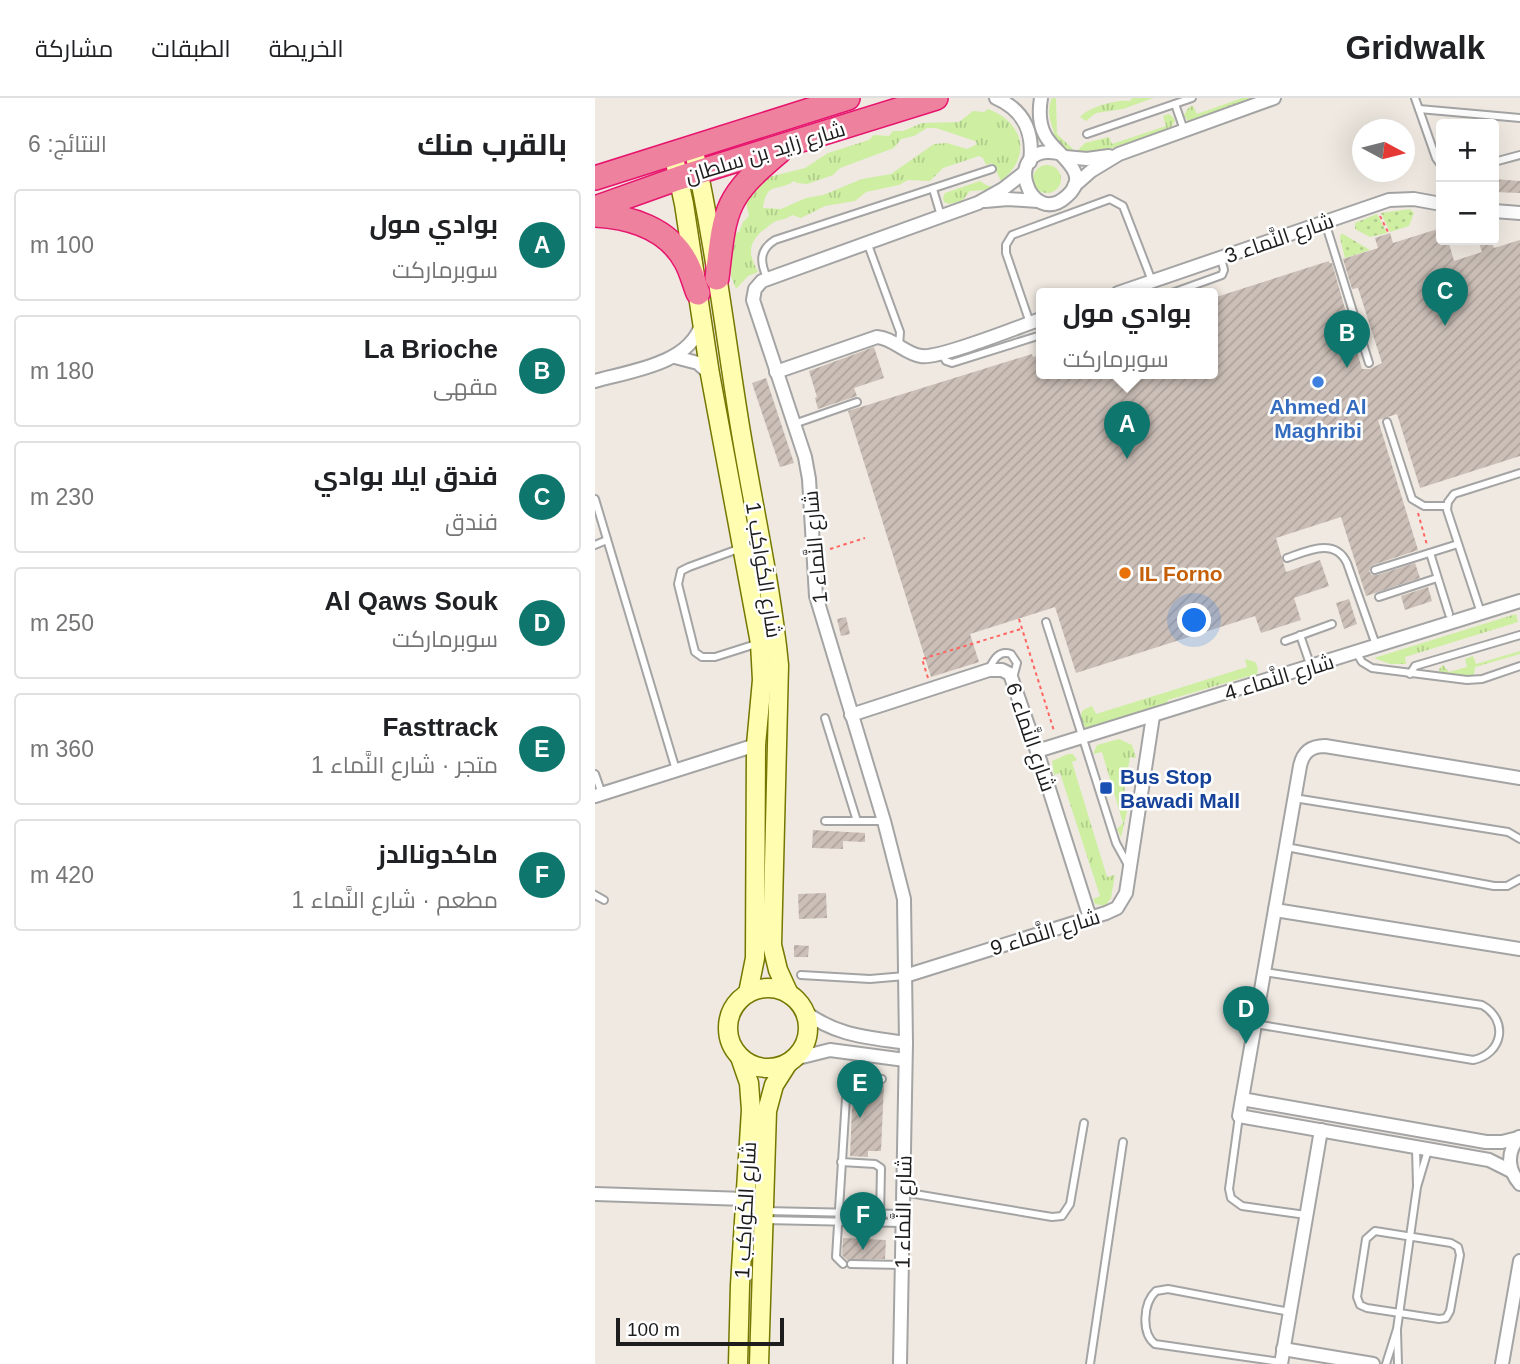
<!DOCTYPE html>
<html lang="ar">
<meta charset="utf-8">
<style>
:root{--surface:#fff;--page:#f6f6f6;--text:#202124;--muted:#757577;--line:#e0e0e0;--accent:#0f766e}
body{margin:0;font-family:Arial,Cairo,sans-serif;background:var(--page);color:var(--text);direction:rtl}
.controls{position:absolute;right:21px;top:21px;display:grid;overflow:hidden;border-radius:7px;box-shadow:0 7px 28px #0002}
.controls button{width:63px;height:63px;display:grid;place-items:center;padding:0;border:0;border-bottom:2px solid var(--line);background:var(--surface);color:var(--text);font:35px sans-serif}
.compass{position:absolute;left:757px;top:21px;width:63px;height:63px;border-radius:50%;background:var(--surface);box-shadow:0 7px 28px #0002;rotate:97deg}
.scale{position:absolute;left:21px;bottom:18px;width:168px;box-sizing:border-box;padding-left:7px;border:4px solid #1d1d1d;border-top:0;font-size:19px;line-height:24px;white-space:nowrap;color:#1d1d1d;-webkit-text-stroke:5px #fff;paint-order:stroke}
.you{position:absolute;left:600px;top:523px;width:24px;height:24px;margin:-18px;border:5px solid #fff;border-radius:50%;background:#1a73e8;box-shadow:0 0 0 10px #1a73e833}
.badge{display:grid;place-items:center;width:46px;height:46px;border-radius:50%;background:var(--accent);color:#fff;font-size:23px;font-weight:700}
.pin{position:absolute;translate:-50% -58px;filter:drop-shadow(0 2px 4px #0008)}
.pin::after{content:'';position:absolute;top:37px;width:24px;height:21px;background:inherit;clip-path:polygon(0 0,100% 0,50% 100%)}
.popup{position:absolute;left:441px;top:190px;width:182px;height:91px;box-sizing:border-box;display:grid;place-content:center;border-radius:7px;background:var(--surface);filter:drop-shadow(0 2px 5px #0005);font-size:23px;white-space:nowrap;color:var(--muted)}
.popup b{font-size:26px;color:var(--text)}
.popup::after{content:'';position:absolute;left:50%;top:100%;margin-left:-14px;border:14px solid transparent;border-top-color:var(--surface)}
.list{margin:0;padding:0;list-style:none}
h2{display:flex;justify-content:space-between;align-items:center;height:91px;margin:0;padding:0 28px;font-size:30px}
h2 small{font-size:23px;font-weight:400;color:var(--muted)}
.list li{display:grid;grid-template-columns:46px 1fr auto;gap:21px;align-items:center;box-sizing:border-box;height:112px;margin:0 14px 14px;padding:0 14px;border:2px solid var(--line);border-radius:7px}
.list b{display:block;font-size:26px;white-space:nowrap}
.list p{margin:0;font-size:23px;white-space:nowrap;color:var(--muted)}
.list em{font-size:23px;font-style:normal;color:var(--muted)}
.map{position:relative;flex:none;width:925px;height:1266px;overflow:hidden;direction:ltr}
header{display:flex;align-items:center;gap:42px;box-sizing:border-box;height:98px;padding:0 35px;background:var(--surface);border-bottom:2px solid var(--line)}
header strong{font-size:33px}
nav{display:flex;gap:38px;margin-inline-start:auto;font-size:24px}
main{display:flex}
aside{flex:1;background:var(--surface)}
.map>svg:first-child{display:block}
.grass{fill:url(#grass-tufts);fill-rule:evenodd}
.garden{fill:url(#garden-dots)}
.building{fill:url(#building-hatch)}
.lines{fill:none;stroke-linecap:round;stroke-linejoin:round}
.lane-casing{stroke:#a4a4a4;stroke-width:10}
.street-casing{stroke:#a4a4a4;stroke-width:16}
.secondary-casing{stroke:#747700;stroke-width:21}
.highway-casing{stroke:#e7146d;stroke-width:26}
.path{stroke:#ff6562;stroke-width:2;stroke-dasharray:3.5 3.5;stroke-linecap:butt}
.lane{stroke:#fff;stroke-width:6}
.street{stroke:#fff;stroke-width:12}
.secondary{stroke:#fffdaf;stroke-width:18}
.highway{stroke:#ee819e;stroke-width:23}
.shop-dot{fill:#3f7fe0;stroke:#fff;stroke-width:2.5}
.food-dot{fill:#e8710a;stroke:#fff;stroke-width:2.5}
.transit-dot{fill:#1a4fb4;stroke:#fff;stroke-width:2.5}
.labels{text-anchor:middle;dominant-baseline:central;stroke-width:5;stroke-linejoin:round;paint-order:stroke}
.street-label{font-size:21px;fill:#1d1d1d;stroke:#fff}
.shop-label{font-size:21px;font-weight:bold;fill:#366cbe;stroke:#fff}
.food-label{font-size:21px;font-weight:bold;fill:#c56008;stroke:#fff;text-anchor:start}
.transit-label{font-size:21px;font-weight:bold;fill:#164399;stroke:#fff;text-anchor:start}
</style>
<header>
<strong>Gridwalk</strong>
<nav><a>الخريطة</a><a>الطبقات</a><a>مشاركة</a></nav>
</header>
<main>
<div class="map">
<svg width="925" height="1266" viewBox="0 0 925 1266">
<defs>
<pattern id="grass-tufts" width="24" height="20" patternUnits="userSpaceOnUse" patternTransform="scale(1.75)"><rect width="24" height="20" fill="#ceeea2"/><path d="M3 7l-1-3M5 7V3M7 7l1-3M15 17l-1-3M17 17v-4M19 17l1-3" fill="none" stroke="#b0cc8b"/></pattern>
<pattern id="garden-dots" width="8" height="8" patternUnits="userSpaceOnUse" patternTransform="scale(1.75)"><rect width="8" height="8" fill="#ceeea2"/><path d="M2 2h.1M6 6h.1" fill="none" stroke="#b0cc8b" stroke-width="1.8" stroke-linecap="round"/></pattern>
<pattern id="building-hatch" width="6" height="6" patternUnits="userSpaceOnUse" patternTransform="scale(1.75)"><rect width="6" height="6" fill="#cbbfb7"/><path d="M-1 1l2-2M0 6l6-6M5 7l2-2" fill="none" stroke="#aea49d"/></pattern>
</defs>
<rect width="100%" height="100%" fill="#efe9e1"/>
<g class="grass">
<path d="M 457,0 L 461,0 L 462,36 L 481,54 L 490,45 L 514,39 L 517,46 L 571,28 L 568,18 L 574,16 L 578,19 L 580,23 L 576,29 C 554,37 474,74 460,42 C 459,38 459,34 458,31 C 454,19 452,12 457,0 Z"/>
<path d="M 537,0 L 558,0 L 528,11 L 501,15 L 491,23 L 485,19 C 493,9 523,1 535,3 Z"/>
<path d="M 647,0 L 657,0 L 593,23 L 589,17 L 594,9 L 598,8 L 602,16 Z"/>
<path d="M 393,11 C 428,24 438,58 406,83 L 397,65 L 391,67 L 388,60 L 384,58 L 348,70 L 335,83 L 313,82 L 304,87 L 271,94 L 260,103 L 230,108 L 206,120 L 197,117 C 192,121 188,121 181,123 C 176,125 172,130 167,133 C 152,147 154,157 163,174 L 153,178 L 141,191 L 134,173 L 138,136 L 144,134 L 148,124 L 154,118 L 151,104 L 156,95 L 174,79 L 210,70 L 233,55 L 274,42 L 279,37 L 294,38 L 298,33 L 308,33 L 327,25 L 364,24 L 378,13 L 389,14 ZM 332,30 L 341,30 L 380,43 L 382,46 L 372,51 L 352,45 L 339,46 L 296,76 L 267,81 L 228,97 L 211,100 L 186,111 L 168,110 C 172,82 182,95 199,83 L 202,85 L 212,86 L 238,77 L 245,70 L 299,50 L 306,41 L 319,38 Z"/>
<circle cx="452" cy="81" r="14"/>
<path d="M 385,83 L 393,88 L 400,88 L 391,92 L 375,93 L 367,103 L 354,106 L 349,104 L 348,100 L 350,95 Z"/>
<path d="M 921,516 L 923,524 L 810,559 L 811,566 L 795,566 L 779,560 Z"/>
<path d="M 925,553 L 925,556 L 880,569 L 879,576 L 875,579 L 845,578 L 844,571 L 848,567 L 854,574 L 872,569 L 870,561 L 878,558 L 881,566 Z"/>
<path d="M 650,561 L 660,564 C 665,571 663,578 656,582 L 654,578 L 573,602 L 571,608 L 493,631 L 487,627 L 485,618 L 488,612 L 497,608 L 501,616 L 652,569 Z"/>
<path d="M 524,641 L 537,647 L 541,660 L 535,659 L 527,707 L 533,709 L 526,739 L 522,731 L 528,725 L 507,654 L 498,656 L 502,647 Z"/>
<path d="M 473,656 L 478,656 L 482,662 L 477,664 L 512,779 L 520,777 L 516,800 L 510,808 L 500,806 L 498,801 L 505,798 L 465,675 L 459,677 L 457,663 Z"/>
</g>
<g class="garden">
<path d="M 815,111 L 819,115 L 814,128 L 795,134 L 786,115 Z"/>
<path d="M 782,116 L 792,135 L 775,139 L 760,131 L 760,125 Z"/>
<path d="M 746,136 L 748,136 L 775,152 L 750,160 L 745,140 Z"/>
</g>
<g class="building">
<path d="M 899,81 L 925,83 L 925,95 L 899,94 Z"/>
<path d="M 846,130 L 846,142 L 853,142 L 859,163 L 887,154 L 883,142 L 896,142 L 899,150 L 925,142 L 925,358 L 825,390 L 802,316 L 783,322 L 823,452 L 778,467 L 774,473 L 777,477 L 782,477 L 820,465 L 825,480 L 771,498 L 746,419 L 681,440 L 691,474 L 725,462 L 734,488 L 699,500 L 706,522 L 666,535 L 660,518 L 481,575 L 460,509 L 375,536 L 384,564 L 336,579 L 253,313 L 437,256 L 438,259 L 446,257 L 446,275 L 618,275 L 618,200 L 734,163 L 734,165 L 737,165 L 767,271 L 775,271 L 787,265 L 763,190 L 757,191 L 748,161 L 783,150 L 780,140 L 795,135 L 798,145 Z"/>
<path d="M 279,249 L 289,280 L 259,290 L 262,298 L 223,311 L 220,300 L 222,299 L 214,273 Z"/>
<path d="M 171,280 L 199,365 L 185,369 L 157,285 Z"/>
<path d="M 833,489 L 837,503 L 810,512 L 806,498 Z"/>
<path d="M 754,501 L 762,526 L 749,531 L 741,505 Z"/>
<path d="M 251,519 L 255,536 L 246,538 L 242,521 Z"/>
<path d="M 218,732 L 270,735 L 270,744 L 248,743 L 248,751 L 217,750 Z"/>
<path d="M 231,795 L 232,820 L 204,821 L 203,796 Z"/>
<path d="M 199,847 L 214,848 L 213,859 L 199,859 Z"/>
<path d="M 260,985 L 289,986 L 286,1053 L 273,1053 L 273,1059 L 255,1058 L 258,987 Z"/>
<path d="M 248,1140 L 291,1142 L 290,1161 L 252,1162 L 247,1157 Z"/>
</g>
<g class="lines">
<g class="lane-casing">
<g id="lane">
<path d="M 820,0 L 841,60 L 846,67"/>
<path d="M 580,6 L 589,32"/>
<path d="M 824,11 L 925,20"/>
<path d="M 492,36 L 597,0"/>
<path d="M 899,64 L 925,57"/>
<path d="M 338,91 L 346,118"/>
<path d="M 730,124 L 774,265"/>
<path d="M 272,144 L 305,234 L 304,248"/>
<path d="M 172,180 C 165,164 164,152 180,142 L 397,71"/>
<path d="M 577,195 L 627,177 L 629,172 L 626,160"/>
<path d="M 435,225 L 411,155 L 411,147 L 417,137 L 515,101 L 528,108 L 557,183"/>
<path d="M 346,255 L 351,263 L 357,265 L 446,237"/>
<path d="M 792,324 L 817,401 L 829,408 L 852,408"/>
<path d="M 199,326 L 262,304"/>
<path d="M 0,401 L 81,672"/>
<path d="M 0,447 L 12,442"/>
<path d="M 146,450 L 94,469 L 86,473 L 83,486 L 100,554 L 107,559 L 120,559 L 161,546"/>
<path d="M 835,455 L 854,516"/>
<path d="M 692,460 C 712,453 740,439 752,465 L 781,547"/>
<path d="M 780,472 L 863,446"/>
<path d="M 784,499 L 842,480"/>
<path d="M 886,515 L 852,412 L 853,404 L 859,396 L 925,375"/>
<path d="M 451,524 L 521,745 L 533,767"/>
<path d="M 705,537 L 716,569"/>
<path d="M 690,543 L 737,526"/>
<path d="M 761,554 L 767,564 L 777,570 L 872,582 L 887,581 L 925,568"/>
<path d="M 394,571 C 399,561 404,552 416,556 L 422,565 L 418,580"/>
<path d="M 815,576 L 820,568 L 925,537"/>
<path d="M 230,620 L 262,723"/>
<path d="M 0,676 L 7,696"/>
<path d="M 699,700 L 913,734 L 925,741"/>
<path d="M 230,723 L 289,723"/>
<path d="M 691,749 L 899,788 L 912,788 L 925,781"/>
<path d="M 0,797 L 9,802"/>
<path d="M 206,877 L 275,881 L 310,878"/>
<path d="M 660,926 L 878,962 C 908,956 914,922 887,907 L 669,874"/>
<path d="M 644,1018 L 634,1091 L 636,1100 L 647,1108 L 711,1117"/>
<path d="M 821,1051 L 822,1087"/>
<path d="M 246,1064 L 280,1066 L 286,1070 L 285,1119"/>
<path d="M 308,1094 L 457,1119 L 467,1118 L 475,1106 L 489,1025"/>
<path d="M 170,1113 L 308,1116"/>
<path d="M 170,1122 L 307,1125"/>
<path d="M 780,1133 L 856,1145 L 863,1149 L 865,1157 L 855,1213 L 851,1220 L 844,1221 L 772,1210 L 765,1207 L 762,1199 L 771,1141 Z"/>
<path d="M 248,1166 L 241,1159 L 252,984 L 258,979 L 287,981"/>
<path d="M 256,1166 L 307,1167"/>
<path d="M 802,1233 L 803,1266"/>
<path d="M 686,1264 L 560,1246 C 546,1235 548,1205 561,1193 L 573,1191 L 695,1214"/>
<path d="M 495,1266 L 528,1044"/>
<path d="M 791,1266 L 802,1231 L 822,1089 L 833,1052"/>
</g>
</g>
<g class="street-casing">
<g id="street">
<path d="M 401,0 C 429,12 439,34 435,64"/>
<path d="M 446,0 C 444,12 444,26 450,37 C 459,56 499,74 472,98 C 434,133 405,44 463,55"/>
<path d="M 470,59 L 492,61 L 514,58"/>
<path d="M 479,88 L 496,73 L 524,56 L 679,0"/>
<path d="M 390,103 L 413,101 L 443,103"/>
<path d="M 899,113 L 925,115"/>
<path d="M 523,195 L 794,102 L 819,101 L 846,106"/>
<path d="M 80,259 L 103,265 L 115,276"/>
<path d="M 181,274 L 282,239 C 298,240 310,256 326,258 C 345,261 423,229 446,221"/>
<path d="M 0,283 C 35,273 94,266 106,227"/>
<path d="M 256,617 L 394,572 L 407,572 L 415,576 L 442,653 L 495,820"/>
<path d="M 442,653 L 925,503"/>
<path d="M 0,698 L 161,647"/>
<path d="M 680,812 L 925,851"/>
<path d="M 310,878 L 511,815 L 522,810 L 531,795 L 558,618"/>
<path d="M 210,914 C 242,938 272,939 311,945"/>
<path d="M 199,961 L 235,952 L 310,962"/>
<path d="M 647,1001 L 891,1044 L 907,1044 L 923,1040"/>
<path d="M 924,1039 C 912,1054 912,1071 925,1086"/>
<path d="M 916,1073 L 894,1062 L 644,1018 L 705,668 C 708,654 716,648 730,648 L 925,680"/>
<path d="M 0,1096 L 150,1101"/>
<path d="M 688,1251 L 778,1266"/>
<path d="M 305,1266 L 311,945 L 309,801 L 289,723 L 221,498 L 214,381 L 210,359 L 158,202 L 160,191 L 167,183 L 383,105 L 408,91 L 430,74"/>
<path d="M 686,1266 L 726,1032"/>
<path d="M 907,1266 L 925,1163"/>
</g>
</g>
<g class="secondary-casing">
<g id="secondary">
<path d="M 98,49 C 118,137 129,227 143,316 C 156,400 176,483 184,567 L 177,847 L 183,872 L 194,896"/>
<path d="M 78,55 L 89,106 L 115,276 L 165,545 L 167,582 L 161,647 L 160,860 L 153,895"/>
<circle cx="173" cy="930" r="40"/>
<path d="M 143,1266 L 145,1187 L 156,1012 L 154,985 L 145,959"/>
<path d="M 164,1266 L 172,1013 L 179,987 L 193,965"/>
</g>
</g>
<g class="highway-casing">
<g id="highway">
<path d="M 0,80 L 253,0"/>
<path d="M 0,110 L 84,80 L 341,0"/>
<path d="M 0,117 C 35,119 73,130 91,164 C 96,173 99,185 103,195"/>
<path d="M 122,180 C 130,111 129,100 184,54"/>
</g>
</g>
<g class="path">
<path d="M 785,118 L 794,136"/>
<path d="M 823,415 L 832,447"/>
<path d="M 235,451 L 270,440"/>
<path d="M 424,521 L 459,633"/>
<path d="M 333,580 L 327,561 L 426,531"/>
</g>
<use href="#lane" class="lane"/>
<use href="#street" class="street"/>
<use href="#secondary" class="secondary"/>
<use href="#highway" class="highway"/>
</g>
<circle class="shop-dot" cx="723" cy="284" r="7"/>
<circle class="food-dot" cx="530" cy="475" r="7"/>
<rect class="transit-dot" x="504" y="683" width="14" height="14" rx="3.5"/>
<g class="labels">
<g class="street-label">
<text transform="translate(170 54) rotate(-17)">شارع زايد بن سلطان</text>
<text transform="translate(684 140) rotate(-19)">شارع النَّماء 3</text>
<text transform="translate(220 449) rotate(-95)">شارع النَّماء 1</text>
<text transform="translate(169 472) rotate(81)">شارع الكَواكِب 1</text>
<text transform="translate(684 579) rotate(-17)">شارع النَّماء 4</text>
<text transform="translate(436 639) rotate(71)">شارع النَّماء 6</text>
<text transform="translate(450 834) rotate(-17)">شارع النَّماء 9</text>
<text transform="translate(150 1112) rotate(-87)">شارع الكَواكِب 1</text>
<text transform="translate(308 1114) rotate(-89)">شارع النَّماء 1</text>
</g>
<g class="shop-label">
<text x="723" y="308">Ahmed Al<tspan x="723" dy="24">Maghribi</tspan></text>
</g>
<g class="food-label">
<text x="544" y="475">IL Forno</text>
</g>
<g class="transit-label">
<text x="525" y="678">Bus Stop<tspan x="525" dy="24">Bawadi Mall</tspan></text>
</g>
</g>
</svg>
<div class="controls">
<button>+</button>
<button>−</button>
</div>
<svg class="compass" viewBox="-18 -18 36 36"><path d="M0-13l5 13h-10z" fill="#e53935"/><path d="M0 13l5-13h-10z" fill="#757577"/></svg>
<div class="scale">100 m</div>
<div class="you"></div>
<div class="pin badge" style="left:532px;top:361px">A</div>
<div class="popup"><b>بوادي مول</b>سوبرماركت</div>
<div class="pin badge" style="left:752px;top:270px">B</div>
<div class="pin badge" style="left:850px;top:228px">C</div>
<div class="pin badge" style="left:651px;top:946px">D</div>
<div class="pin badge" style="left:265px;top:1020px">E</div>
<div class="pin badge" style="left:268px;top:1152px">F</div>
</div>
<aside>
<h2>بالقرب منك<small>النتائج: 6</small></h2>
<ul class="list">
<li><span class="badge">A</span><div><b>بوادي مول</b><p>سوبرماركت</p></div><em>100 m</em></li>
<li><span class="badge">B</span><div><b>La Brioche</b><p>مقهى</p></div><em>180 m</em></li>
<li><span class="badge">C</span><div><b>فندق ايلا بوادي</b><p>فندق</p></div><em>230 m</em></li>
<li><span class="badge">D</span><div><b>Al Qaws Souk</b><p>سوبرماركت</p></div><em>250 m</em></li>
<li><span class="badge">E</span><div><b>Fasttrack</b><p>متجر · شارع النَّماء 1</p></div><em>360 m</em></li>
<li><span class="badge">F</span><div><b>ماكدونالدز</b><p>مطعم · شارع النَّماء 1</p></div><em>420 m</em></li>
</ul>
</aside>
</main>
